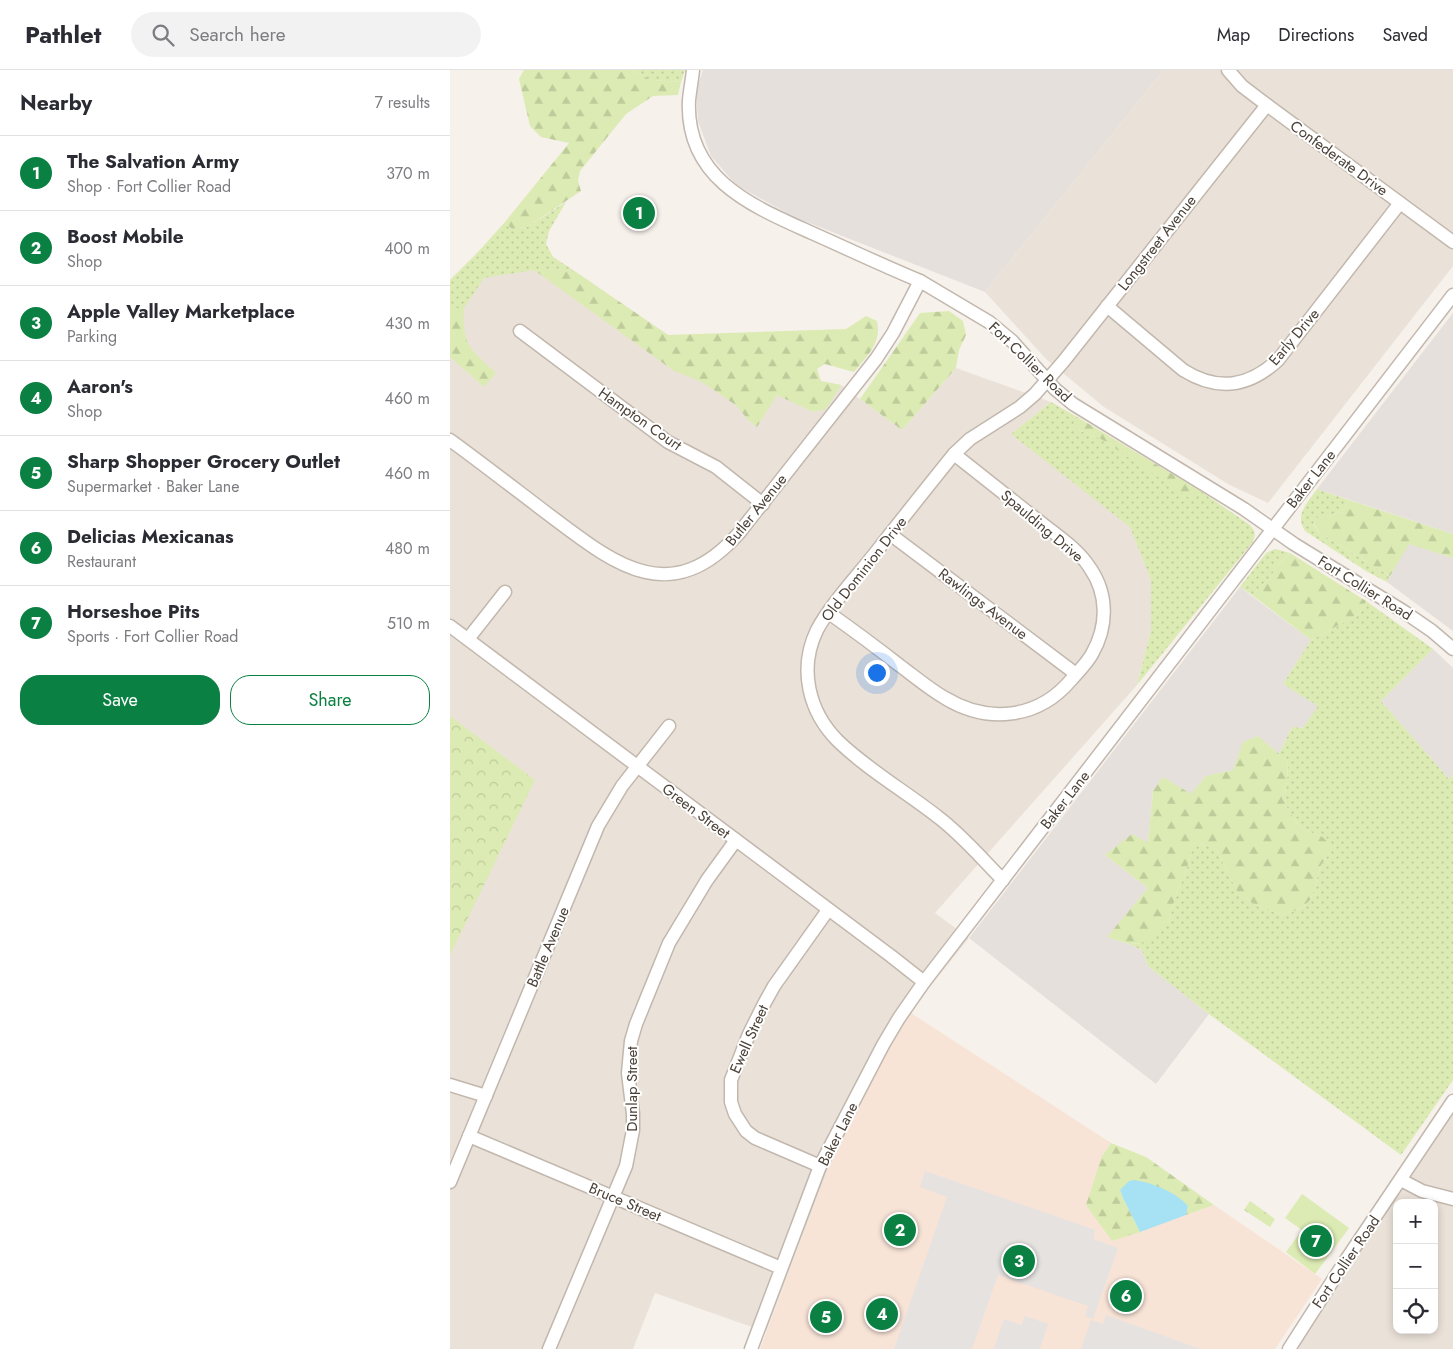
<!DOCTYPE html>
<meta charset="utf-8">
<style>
:root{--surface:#fff;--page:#f2f2f3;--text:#2b2b33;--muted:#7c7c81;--line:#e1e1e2;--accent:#0b8043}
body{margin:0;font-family:Jost,sans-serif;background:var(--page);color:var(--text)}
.controls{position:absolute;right:15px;bottom:15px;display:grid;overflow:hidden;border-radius:10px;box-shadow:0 2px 8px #0003}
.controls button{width:45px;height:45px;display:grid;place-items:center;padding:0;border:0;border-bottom:1px solid var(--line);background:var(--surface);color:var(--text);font:25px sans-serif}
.you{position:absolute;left:426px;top:602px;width:18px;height:18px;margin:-12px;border:4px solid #fff;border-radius:50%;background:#1a73e8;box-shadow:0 0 0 8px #1a73e833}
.badge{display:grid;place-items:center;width:32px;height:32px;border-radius:50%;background:var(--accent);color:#fff;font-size:16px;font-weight:700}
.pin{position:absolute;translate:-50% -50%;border:2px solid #fff;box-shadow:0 1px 5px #0006}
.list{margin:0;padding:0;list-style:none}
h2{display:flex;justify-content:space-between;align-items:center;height:65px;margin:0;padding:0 20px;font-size:21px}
h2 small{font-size:16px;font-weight:400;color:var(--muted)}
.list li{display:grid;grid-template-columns:32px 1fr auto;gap:15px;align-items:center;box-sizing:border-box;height:75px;padding:0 20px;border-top:1px solid var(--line)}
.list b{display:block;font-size:19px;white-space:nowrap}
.list p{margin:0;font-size:16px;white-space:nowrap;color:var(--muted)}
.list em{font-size:16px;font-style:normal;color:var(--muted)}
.actions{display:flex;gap:10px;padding:15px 20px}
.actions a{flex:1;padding:11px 0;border:1px solid var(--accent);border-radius:20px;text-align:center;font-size:18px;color:var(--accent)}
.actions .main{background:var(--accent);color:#fff}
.icon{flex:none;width:28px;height:28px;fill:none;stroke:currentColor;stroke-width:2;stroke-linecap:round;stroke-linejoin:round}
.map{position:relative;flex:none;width:1003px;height:1279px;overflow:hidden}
header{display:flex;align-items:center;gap:30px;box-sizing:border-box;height:70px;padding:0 25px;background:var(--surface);border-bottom:1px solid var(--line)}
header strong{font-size:24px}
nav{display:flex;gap:28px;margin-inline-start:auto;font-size:18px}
.search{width:350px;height:45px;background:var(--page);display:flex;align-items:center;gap:12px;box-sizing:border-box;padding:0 18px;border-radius:28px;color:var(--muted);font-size:19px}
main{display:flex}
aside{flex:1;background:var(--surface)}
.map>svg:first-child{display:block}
.residential{fill:#eae2d9;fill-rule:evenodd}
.commercial{fill:#f8e4d7}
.industrial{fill:#e6e0dc}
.grass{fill:url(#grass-dots)}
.forest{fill:url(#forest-firs)}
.park{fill:url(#park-crowns)}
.garden{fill:#dcebb3}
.parking{fill:#e5e2e0}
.water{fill:#a7e1f4}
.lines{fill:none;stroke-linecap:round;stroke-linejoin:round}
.minor-casing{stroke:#c2b7ad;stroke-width:15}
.minor{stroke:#fff;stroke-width:12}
.labels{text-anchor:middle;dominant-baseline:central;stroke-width:4;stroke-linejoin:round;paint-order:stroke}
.street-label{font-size:15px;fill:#4b4138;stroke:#fff}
</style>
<header>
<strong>Pathlet</strong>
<div class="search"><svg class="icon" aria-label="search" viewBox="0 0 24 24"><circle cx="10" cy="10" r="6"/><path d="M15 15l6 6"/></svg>Search here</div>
<nav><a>Map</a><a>Directions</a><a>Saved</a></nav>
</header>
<main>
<aside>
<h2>Nearby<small>7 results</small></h2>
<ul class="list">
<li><span class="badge">1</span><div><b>The Salvation Army</b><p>Shop · Fort Collier Road</p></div><em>370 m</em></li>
<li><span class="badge">2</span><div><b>Boost Mobile</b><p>Shop</p></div><em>400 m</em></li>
<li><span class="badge">3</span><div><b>Apple Valley Marketplace</b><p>Parking</p></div><em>430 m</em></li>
<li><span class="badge">4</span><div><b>Aaron's</b><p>Shop</p></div><em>460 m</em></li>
<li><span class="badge">5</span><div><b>Sharp Shopper Grocery Outlet</b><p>Supermarket · Baker Lane</p></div><em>460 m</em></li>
<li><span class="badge">6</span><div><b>Delicias Mexicanas</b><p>Restaurant</p></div><em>480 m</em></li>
<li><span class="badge">7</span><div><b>Horseshoe Pits</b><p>Sports · Fort Collier Road</p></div><em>510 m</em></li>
</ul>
<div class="actions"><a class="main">Save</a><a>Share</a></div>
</aside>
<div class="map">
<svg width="1003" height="1279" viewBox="0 0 1003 1279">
<defs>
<pattern id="grass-dots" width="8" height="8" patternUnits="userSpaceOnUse" patternTransform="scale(1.25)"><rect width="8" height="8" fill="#dcebb3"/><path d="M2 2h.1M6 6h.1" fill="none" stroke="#becb9b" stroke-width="1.8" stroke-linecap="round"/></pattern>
<pattern id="forest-firs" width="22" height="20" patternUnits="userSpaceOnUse" patternTransform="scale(1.25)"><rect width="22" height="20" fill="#dcebb3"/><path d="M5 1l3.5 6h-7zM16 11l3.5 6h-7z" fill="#becb9b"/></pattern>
<pattern id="park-crowns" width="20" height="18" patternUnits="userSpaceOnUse" patternTransform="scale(1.25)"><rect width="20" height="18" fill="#dcebb3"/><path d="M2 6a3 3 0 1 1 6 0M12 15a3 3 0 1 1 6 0" fill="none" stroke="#becb9b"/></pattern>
</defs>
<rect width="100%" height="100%" fill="#f6f1eb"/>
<g class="residential">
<path d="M 714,0 L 1003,0 L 1003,196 L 818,433 L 778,414 L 654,337 L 596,289 L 535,222 Z"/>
<path d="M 62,159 L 218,265 L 249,290 L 391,315 L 452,360 L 506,298 L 601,332 L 561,364 L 680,456 L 701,509 L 701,561 L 687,615 L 485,843 L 519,868 L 468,932 L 444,968 L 378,1100 L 316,1262 L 205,1223 L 183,1279 L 0,1279 L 0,231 Z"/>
<path d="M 1003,1033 L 1003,1279 L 846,1279 ZM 947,1133 L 984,1133 L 984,1260 L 947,1260 Z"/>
</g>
<path class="commercial" d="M 461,943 L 661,1073 L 652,1086 L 662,1171 L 764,1135 L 872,1209 L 825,1279 L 310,1279 L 378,1100 L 444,968 Z"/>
<g class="industrial">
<path d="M 253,0 L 714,0 L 535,222 L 344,147 L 286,115 L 261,86 L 248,51 L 246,21 Z"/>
<path d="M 1003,243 L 1003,464 L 867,419 Z"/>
<path d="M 958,473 L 1003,488 L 1003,561 L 937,512 Z"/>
<path d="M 790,517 L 861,570 L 833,614 L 869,636 L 853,658 L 842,657 L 829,684 L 808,666 L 794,672 L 783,700 L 756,706 L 741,725 L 703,721 L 698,773 L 655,785 L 698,818 L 658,867 L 679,874 L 692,880 L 698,896 L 759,944 L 706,1014 L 519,868 Z"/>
<path d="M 983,579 L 1003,598 L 1003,705 L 999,709 L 931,631 Z"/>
</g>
<g class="grass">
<path d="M 181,0 L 235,0 L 231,12 L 202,10 Z"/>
<path d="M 116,132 L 99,161 L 96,174 L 103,187 L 126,202 L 84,200 L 34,208 L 14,238 L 0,238 L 0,210 L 28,182 L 55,152 L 62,159 L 77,157 Z"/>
<path d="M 601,332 L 629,348 L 626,349 L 628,360 L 651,369 L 741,428 L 749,425 L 749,420 L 800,455 C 806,462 806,465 802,473 L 687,615 L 701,561 L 701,510 L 680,457 L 561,364 Z"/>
<path d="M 867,419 L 899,430 L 892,442 L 880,446 L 866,448 L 863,454 L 870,463 L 940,506 L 937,512 L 916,501 L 855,461 C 844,445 858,432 867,419 Z"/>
<path d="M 825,479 L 840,483 L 828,495 L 819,509 L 802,525 L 790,517 L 816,483 Z"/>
<path d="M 916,531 L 983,579 L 931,631 L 999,709 L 1003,705 L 1003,1010 L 951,1085 L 759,944 L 698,896 L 692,880 L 679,874 L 691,873 L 719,851 L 726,824 L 735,805 L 742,779 L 751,774 L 766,779 L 789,825 L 811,838 L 834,845 L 852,838 L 861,829 L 871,795 L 879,783 L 871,766 L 852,759 L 840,743 L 832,728 L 837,712 L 838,691 L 829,684 L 842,657 L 853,658 L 868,636 L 833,614 L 861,570 L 909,544 Z"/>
</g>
<g class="forest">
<path d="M 74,0 L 181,0 L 202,10 L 231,12 L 228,25 L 203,26 L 176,44 L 130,101 L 128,111 L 131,121 L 77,157 L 62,159 L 55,152 L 119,73 L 91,67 L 80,56 L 69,9 Z"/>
<path d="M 84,200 L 126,202 L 218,265 L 396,259 L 416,246 L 427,251 C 432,273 417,286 404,302 L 375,294 L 367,299 L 371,311 L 391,315 L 376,339 L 363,342 L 327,325 L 307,357 L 298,350 L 287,336 L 261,318 L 250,311 L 224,301 Z"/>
<path d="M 0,238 L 14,238 C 12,277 20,278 46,303 L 34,317 L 0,287 Z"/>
<path d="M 499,241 L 513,251 L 516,265 L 509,280 L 506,298 L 452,360 L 410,329 L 470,243 Z"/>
<path d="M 629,348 L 749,420 L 749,425 L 741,429 L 651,369 L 628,360 L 623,355 L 626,349 Z"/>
<path d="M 899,430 L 1003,464 L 1003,488 L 959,474 L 940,506 L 870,463 L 863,453 L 866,448 L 880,446 L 892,442 Z"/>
<path d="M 840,483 L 916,531 L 909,544 L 861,570 L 802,525 L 819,509 L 828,495 Z"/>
<path d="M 808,666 L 838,691 L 837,712 L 832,728 L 840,743 L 852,759 L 871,766 L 879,773 L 879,783 L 871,795 L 861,829 L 852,838 L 834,845 L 811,838 L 789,825 L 766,779 L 751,774 L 742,780 L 735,805 L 726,824 L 719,851 L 705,866 L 691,873 L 679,874 L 657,867 L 698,818 L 655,785 L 682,764 L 698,773 L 703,721 L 713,707 L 741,724 L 756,706 L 783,700 L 793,672 Z"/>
<path d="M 661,1073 L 696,1087 L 764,1135 L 736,1145 L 738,1136 L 670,1120 L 673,1128 L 690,1162 L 662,1171 L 636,1135 L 652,1086 Z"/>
</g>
<g class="park">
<path d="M 0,646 L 85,710 L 0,885 Z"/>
<path d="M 800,1131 L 825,1149 L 820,1157 L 794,1140 Z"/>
</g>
<path class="garden" d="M 852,1124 L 899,1158 L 865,1204 L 836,1182 L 852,1160 L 835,1148 Z"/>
<g class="parking">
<path d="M 475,1101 L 645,1160 L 643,1169 L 668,1178 L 643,1249 L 635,1246 L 638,1236 L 548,1205 L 522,1279 L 444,1279 L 497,1127 L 470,1117 Z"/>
<path d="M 656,1245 L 750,1279 L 631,1279 L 641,1250 L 653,1254 Z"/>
<path d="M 575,1246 L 598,1254 L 590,1279 L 544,1279 L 554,1249 L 572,1255 Z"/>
</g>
<path class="water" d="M 685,1110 C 702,1113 726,1122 738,1136 L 736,1145 L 690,1162 L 673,1128 L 670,1120 L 679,1111 Z"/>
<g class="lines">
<g class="minor-casing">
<g id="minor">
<path d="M 243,0 C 242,10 240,20 239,30 C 235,109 302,136 362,163 C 398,179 434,196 470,211 L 539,252 L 562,271 L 605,319 L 623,334 L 794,439 L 844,474 L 953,541 L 982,561 L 1003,579"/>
<path d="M 778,0 L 792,16 L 817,35 L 1003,172"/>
<path d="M 657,236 L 733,300 C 768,322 799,317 828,290 L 950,133"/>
<path d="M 70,261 L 218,372 L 266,397 L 313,434"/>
<path d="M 0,370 C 33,394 65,419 98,444 C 163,493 220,541 289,463 L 426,289 L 443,263 L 470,211"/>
<path d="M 440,464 L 626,604"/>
<path d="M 379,543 C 403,560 426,577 449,595 C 464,606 479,619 495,628 C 538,654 588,649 621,610 C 628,602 637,593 642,584 C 658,556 658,524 640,498 C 628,479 608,466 590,452 C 561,429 533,407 504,384"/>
<path d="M 0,556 L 441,886 L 474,912"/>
<path d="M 18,569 L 55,522"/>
<path d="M 553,810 C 532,789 512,765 488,747 C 455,721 418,700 388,671 C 359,642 348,599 367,560 C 380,535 408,505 426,482 C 452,449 478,416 504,384 L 520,369 L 570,337 L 585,324 L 613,292 L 817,35"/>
<path d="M 0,1015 L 36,1026"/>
<path d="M 19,1066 L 331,1198"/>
<path d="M 370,1096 L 305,1068 L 296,1061 L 285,1044 L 281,1032 L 281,1010 L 299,964 L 314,934 L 324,916 L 378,840"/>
<path d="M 951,1110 L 972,1121 L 1003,1129"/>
<path d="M 0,1112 L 148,756 L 172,716 L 219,656"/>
<path d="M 99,1279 L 176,1096 L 183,1060 L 183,1044 L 178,1003 L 181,971 L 186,954 L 219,873 L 257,810 L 286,770"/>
<path d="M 301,1279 L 370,1096 L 433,975 L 449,948 L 474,912 L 1003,225"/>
<path d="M 839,1279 L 894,1193 L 1003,1031"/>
</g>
</g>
<use href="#minor" class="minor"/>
</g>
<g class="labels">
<g class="street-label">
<text transform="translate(889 88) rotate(36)">Confederate Drive</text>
<text transform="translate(707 173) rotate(-52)">Longstreet Avenue</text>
<text transform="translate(844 267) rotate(-50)">Early Drive</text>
<text transform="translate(580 292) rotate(44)">Fort Collier Road</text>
<text transform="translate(190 349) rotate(35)">Hampton Court</text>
<text transform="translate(861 409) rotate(-52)">Baker Lane</text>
<text transform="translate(306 440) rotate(-51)">Butler Avenue</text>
<text transform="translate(592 456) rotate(40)">Spaulding Drive</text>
<text transform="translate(414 499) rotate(-52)">Old Dominion Drive</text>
<text transform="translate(915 518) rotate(32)">Fort Collier Road</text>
<text transform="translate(533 534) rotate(37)">Rawlings Avenue</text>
<text transform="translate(615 730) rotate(-52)">Baker Lane</text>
<text transform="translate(246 741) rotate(37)">Green Street</text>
<text transform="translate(98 877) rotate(-67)">Battle Avenue</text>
<text transform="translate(299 969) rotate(-66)">Ewell Street</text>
<text transform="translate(182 1019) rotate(-90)">Dunlap Street</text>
<text transform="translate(388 1064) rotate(-63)">Baker Lane</text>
<text transform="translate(175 1132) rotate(23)">Bruce Street</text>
<text transform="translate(896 1192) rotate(-56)">Fort Collier Road</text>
</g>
</g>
</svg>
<div class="controls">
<button>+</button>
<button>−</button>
<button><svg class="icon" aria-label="locate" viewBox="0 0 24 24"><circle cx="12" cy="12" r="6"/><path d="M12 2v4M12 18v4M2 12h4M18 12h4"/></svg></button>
</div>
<div class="you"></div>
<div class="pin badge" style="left:189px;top:143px">1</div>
<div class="pin badge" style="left:450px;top:1160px">2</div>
<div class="pin badge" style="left:569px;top:1191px">3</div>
<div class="pin badge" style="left:432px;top:1244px">4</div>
<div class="pin badge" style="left:376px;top:1247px">5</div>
<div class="pin badge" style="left:676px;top:1226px">6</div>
<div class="pin badge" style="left:866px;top:1171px">7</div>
</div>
</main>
